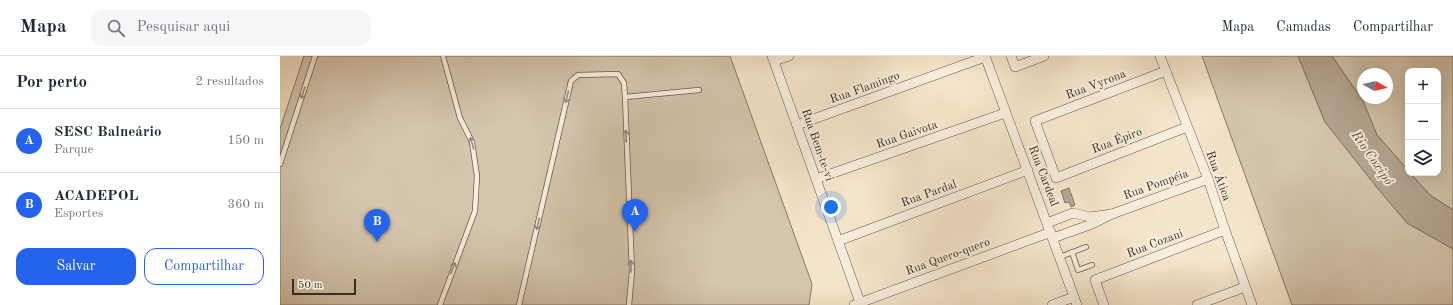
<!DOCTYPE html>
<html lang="pt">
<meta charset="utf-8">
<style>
:root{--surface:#fff;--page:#f6f6f7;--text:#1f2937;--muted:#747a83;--line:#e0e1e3;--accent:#2563eb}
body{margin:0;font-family:"Old Standard TT",serif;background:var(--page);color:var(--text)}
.controls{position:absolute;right:12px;top:12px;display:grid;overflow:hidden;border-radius:8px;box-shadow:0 4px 16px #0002}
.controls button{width:36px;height:36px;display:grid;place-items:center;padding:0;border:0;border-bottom:1px solid var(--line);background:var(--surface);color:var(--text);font:20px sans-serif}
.compass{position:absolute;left:1077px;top:12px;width:36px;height:36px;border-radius:50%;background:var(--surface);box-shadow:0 4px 16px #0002;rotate:98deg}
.scale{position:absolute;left:12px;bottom:10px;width:64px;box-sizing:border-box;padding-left:4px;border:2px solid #382c25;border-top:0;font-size:11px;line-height:14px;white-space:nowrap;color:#382c25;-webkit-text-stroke:3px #f8eedd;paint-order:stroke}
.you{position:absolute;left:551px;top:151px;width:14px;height:14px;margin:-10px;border:3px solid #fff;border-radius:50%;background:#1a73e8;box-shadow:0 0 0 6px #1a73e833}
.badge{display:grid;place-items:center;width:26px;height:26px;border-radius:50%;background:var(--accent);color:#fff;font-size:13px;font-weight:700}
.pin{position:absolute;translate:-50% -33px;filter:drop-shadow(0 1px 2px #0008)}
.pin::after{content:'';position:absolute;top:21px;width:14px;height:12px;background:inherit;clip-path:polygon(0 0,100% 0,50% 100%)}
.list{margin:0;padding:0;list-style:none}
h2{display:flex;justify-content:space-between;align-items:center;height:52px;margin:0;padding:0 16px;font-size:17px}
h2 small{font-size:13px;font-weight:400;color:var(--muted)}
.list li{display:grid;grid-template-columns:26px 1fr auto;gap:12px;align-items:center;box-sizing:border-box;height:64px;padding:0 16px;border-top:1px solid var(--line)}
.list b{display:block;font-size:15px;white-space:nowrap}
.list p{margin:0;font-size:13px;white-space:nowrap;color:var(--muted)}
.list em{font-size:13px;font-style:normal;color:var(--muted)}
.actions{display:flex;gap:8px;padding:12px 16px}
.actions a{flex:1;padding:9px 0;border:1px solid var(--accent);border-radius:12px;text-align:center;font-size:14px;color:var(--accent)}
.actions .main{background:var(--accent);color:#fff}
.icon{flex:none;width:22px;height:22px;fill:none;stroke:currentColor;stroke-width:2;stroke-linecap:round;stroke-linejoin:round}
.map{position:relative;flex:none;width:1173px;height:249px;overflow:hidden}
header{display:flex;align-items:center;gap:24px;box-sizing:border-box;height:56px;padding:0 20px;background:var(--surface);border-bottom:1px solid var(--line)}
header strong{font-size:19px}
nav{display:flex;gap:22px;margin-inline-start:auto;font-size:14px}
.search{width:280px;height:36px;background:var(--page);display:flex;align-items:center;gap:10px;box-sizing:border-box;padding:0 14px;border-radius:12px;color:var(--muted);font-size:15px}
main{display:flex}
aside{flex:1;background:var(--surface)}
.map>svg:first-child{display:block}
.green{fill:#d5c6ae;stroke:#86796a;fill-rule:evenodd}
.water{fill:#b5a692;stroke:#837566}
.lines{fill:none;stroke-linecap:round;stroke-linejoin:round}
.lane-casing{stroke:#675a4e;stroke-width:6}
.street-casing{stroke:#675a4e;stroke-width:10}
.lane{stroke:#f8eedd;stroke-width:4.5}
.street{stroke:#f8eedd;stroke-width:9}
.oneway{stroke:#988d81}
.labels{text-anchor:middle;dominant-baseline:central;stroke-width:4;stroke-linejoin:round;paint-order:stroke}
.street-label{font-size:12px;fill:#382c25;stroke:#f8eedd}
.water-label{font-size:13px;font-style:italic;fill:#5e5146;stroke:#f8eedd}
</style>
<header>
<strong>Mapa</strong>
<div class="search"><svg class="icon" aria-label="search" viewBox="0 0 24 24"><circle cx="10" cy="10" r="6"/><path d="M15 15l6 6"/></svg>Pesquisar aqui</div>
<nav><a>Mapa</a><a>Camadas</a><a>Compartilhar</a></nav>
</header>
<main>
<aside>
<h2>Por perto<small>2 resultados</small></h2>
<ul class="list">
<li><span class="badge">A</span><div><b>SESC Balneário</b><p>Parque</p></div><em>150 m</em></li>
<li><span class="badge">B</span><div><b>ACADEPOL</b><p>Esportes</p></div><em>360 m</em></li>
</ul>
<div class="actions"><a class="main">Salvar</a><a>Compartilhar</a></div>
</aside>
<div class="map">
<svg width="1173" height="249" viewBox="0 0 1173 249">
<rect width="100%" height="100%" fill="#f5e5ca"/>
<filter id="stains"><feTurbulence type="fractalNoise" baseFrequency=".005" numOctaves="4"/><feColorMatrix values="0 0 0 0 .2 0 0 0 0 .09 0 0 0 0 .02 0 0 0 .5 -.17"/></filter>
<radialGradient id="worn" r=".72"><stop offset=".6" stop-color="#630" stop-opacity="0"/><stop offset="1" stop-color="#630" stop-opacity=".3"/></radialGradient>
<g class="green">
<path d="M 24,0 L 450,0 L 532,228 L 529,249 L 0,249 L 0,73 Z"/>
<path d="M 922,0 L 1018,0 L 1045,66 L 1127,167 L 1173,193 L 1173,249 L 1012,249 Z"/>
<path d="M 1052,0 L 1173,0 L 1173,154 L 1150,139 L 1130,117 L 1158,117 L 1158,15 L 1128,15 L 1128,114 L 1097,79 L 1083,45 ZM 1083,18 L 1107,18 L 1107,42 L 1083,42 Z"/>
</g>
<g class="water">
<path d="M 1018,0 L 1052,0 L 1083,45 L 1097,79 L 1128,114 L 1128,117 L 1130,117 L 1150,139 L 1173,154 L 1173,193 L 1127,167 L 1098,133 L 1045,66 Z"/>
<path d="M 789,132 L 795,149 L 791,151 L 789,146 L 785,147 L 781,135 Z"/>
</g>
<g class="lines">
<g class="lane-casing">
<g id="lane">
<path d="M 345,41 L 419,34"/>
<path d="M 0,108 L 35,0"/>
<path d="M 792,196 L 798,214 L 812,209"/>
<path d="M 780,201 L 806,191"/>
<path d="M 160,249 L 195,155 L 197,120 L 192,86 L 180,62 L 163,0"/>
<path d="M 239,249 L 291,25 L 298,19 L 338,18 L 344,27 L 345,41 L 352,215 L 349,249"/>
</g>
</g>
<g class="street-casing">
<g id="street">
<path d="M 492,0 L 581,249"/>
<path d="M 705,0 L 797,249"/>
<path d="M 731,0 L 735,11 L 764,0"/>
<path d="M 880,0 L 928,123 L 945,174 L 972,249"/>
<path d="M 494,5 L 509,0"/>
<path d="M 886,15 L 755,65 L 776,122 L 907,71"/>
<path d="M 517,69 L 705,1"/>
<path d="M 536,123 L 725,57"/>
<path d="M 832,158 L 928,123"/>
<path d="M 767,167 L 793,157 L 810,161 L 832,158 L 812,168 L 773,182"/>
<path d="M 558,185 L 748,114"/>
<path d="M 574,249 L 771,176"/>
<path d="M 772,249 L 794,241"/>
<path d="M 824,249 L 815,224 L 945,174"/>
<path d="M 917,249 L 965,231"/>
</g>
</g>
<use href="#lane" class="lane"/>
<use href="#street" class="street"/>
</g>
<defs><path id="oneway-shaft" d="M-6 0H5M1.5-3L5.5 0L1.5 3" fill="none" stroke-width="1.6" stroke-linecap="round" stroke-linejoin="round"/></defs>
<g class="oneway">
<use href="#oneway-shaft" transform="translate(23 37) rotate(108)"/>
<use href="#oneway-shaft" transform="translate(287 41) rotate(103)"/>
<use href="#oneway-shaft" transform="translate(346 80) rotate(-92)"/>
<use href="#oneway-shaft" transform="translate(192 87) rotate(-106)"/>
<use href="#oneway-shaft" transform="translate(258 168) rotate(103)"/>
<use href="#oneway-shaft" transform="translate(351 210) rotate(-91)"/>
<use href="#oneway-shaft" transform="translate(173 212) rotate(-69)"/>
</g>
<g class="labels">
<g class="street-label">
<text transform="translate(816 29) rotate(-21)">Rua Vyrona</text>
<text transform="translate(585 32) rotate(-20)">Rua Flamingo</text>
<text transform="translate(627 79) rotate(-19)">Rua Gaivota</text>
<text transform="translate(837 85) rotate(-21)">Rua Épiro</text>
<text transform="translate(537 89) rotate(71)">Rua Bem-te-vi</text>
<text transform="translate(763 120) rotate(69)">Rua Cardeal</text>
<text transform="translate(938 120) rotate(70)">Rua Ática</text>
<text transform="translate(876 129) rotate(-20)">Rua Pompéia</text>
<text transform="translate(649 138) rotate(-20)">Rua Pardal</text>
<text transform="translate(875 188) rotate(-21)">Rua Cozani</text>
<text transform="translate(668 201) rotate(-20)">Rua Quero-quero</text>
</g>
<g class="water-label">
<text transform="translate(1092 102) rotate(55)">Rio Coxipó</text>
</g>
</g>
<rect width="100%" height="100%" filter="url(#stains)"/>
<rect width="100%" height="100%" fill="url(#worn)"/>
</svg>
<div class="controls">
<button>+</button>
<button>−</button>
<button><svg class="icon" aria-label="layers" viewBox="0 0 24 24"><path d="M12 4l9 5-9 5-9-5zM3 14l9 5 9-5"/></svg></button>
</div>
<svg class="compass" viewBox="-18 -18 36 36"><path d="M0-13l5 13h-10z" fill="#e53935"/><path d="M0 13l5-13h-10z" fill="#747a83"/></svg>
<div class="scale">50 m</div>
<div class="you"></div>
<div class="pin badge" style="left:355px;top:176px">A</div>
<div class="pin badge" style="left:97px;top:186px">B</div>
</div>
</main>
